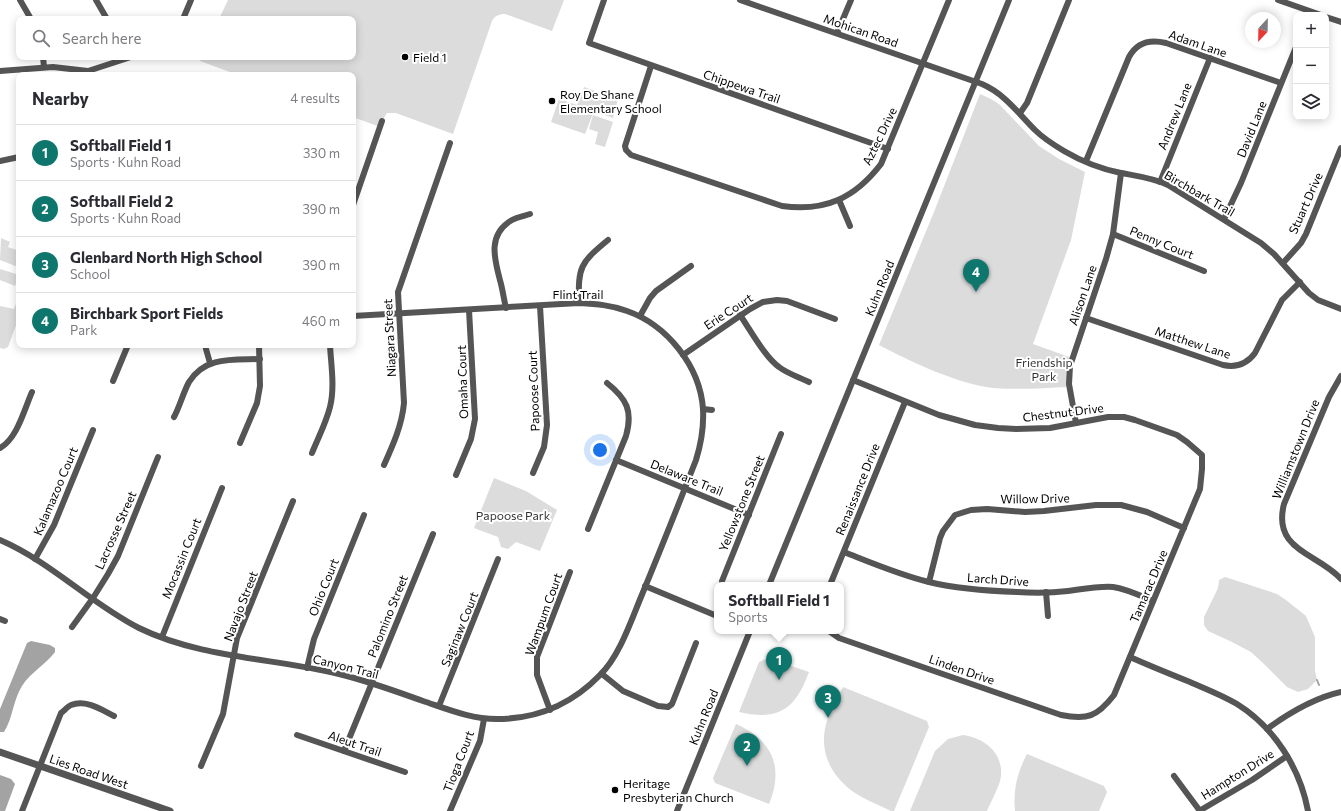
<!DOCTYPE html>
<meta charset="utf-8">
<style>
:root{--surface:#fff;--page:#f7f7f7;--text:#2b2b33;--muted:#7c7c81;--line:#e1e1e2;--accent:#0f766e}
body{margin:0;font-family:Commissioner,sans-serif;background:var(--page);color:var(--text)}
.controls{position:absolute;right:12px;top:12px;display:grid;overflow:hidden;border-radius:8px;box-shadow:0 2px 10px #0003}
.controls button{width:36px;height:36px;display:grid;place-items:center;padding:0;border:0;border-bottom:1px solid var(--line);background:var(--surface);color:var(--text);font:20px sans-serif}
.compass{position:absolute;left:1245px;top:12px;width:36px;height:36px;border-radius:50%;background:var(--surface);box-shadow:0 2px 10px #0003;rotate:202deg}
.you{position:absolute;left:600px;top:450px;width:14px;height:14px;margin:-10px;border:3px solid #fff;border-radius:50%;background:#1a73e8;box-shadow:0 0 0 6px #1a73e833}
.badge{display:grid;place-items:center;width:26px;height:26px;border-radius:50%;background:var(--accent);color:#fff;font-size:13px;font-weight:700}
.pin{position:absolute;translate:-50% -33px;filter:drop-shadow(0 1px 2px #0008)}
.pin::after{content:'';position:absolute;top:21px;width:14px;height:12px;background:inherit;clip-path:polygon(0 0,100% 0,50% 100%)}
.popup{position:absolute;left:714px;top:582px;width:130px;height:52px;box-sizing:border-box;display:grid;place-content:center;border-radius:8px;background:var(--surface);filter:drop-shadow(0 1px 3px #0005);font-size:13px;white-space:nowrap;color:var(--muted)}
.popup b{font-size:15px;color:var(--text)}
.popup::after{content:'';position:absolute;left:50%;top:100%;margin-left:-8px;border:8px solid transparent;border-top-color:var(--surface)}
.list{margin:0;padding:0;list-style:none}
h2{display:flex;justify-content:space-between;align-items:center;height:52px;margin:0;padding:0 16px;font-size:17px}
h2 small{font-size:13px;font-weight:400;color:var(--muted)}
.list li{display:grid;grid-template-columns:26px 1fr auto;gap:12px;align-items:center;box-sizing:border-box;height:56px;padding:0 16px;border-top:1px solid var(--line)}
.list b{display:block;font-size:15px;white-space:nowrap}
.list p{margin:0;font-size:13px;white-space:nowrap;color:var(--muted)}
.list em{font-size:13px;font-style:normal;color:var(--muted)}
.icon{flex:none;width:22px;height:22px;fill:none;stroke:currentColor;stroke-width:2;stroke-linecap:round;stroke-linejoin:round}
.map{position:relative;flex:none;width:1341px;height:811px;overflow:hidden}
.search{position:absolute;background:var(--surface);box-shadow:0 2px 10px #0003;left:16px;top:16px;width:340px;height:44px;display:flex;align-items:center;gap:10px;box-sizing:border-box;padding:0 14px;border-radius:8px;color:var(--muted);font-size:15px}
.panel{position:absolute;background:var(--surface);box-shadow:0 2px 10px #0003;left:16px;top:72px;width:340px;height:276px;border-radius:8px}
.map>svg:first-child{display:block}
.green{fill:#dcdcdc}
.water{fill:#a3a3a3}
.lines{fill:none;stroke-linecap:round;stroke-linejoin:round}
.stream{stroke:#a3a3a3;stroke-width:2}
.minor{stroke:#555;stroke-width:6}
.tertiary{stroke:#555;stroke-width:7}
.poi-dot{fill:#000;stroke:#fff;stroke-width:1.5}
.labels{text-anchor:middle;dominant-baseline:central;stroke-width:4;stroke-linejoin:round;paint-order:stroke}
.street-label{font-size:12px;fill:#000;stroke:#fff}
.poi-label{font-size:12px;fill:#000;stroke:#fff;text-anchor:start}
.park-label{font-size:12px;fill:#333;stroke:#fff}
</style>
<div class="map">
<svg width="1341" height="811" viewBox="0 0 1341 811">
<rect width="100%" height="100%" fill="#fff"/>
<g class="green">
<path d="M 228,0 L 564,0 L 552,31 L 505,14 C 498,14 495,16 492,21 L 453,134 L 396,113 L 387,113 L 382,121 L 380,127 L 353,117 L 353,75 L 238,75 L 200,61 L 202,57 L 353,57 L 353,19 L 219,19 Z"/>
<path d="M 584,87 L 618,99 L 613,118 L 594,111 L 585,134 L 551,122 L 559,99 L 577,105 Z"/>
<path d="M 980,94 L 991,99 L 999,104 L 1039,146 L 1059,159 L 1085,172 L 1071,240 L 1033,344 L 1072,358 L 1069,387 C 1044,388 1019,390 993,388 C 958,384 911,362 879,345 L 934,212 Z"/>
<path d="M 593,115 L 613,122 L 605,147 L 595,144 L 598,132 L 589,129 Z"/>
<path d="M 1,238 L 10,242 L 8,247 L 19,251 L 18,267 L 0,260 Z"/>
<path d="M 0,269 L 19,275 L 15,286 L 0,280 Z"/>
<path d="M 19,296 L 19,317 L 8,347 L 4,349 L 0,348 L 0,306 L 14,309 Z"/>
<path d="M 494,478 L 526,491 L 557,510 L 540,551 L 516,542 L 508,549 L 501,547 L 498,537 L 474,528 Z"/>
<path d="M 1225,577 L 1277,594 L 1286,600 L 1306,616 L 1315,637 L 1315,671 L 1317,680 L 1308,689 L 1298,692 L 1287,687 L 1264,664 L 1251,652 L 1230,641 L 1208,631 L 1204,625 L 1204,617 L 1218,588 L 1219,580 Z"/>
<path d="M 768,658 L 809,672 C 795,710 778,721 739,712 L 759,662 Z"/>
<path d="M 843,687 L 927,721 L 929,727 L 894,811 L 891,811 C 879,805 866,800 855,793 C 829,775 817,748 828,718 C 832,707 838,697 843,687 Z"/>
<path d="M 736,724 C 773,740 784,768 769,804 L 715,783 L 713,778 Z"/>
<path d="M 963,735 C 984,738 1003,752 1001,776 C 1000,786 991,801 987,811 L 910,811 L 935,751 L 948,739 Z"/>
<path d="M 1027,754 L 1104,786 L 1107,792 L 1099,811 L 1015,811 C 1013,790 1017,773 1027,754 Z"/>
</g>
<g class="water">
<path d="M 31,641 L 50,645 L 55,648 L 55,652 C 45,665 30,673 22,686 C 13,700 13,718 4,732 L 0,732 L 0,709 L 27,643 Z"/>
<path d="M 0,775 L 11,779 L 15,784 L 5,811 L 0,811 Z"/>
</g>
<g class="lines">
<path class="stream" d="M 1317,680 L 1319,685"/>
<g class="minor">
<path d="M 20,0 L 31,19"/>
<path d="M 96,0 L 107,19"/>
<path d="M 604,0 L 589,43 L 888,149"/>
<path d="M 740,0 L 982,84 C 1005,94 1018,113 1035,130 C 1043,138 1054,145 1064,151 C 1081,161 1101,169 1121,173 C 1137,176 1153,178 1168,185 L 1261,243 L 1274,254 L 1309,293 L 1318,300 L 1341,309"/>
<path d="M 1278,0 L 1321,15"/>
<path d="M 1326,17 L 1341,22"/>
<path d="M 183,19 L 191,0"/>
<path d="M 837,33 L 851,0"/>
<path d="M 43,57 L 44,67"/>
<path d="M 651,66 L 625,146 L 626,150 L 631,155 L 782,206 C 825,212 855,198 881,164 L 949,0"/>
<path d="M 0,71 L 53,67 L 88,71 L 131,57"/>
<path d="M 1020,113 L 1027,103 L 1069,0"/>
<path d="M 0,161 L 19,157"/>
<path d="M 1086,161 L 1129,57 C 1137,42 1150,39 1166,43 L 1281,83"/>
<path d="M 1160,182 L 1210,58"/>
<path d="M 839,200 L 850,226"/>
<path d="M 353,205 L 382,121"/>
<path d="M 1224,219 L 1241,183 L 1296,47"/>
<path d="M 1113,234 L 1204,271"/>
<path d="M 1283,263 L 1301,243 L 1306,234 L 1341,148"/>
<path d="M 579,303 C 578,267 580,263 608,240"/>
<path d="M 506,308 C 504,300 503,292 501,284 C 495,261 486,235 512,220 C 517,217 524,216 530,214"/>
<path d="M 740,315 C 751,331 765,357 779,367 C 788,374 799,377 809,382"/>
<path d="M 640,316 L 650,298 L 656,291 L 691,266"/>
<path d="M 1086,318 L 1223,365 C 1237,368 1247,364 1255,353 L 1282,300 L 1300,282"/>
<path d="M 206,349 L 210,363"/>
<path d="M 683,355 L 750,309 L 763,302 L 777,300 L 787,301 L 835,319"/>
<path d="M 1341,376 L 1329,397 L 1284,504 C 1272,551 1318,553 1341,579"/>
<path d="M 113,381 L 128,345"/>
<path d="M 703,409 L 712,410"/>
<path d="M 174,417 C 180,406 183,393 189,382 C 205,356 233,360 260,359"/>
<path d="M 1076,423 L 1069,384 L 1070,366 L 1106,259 L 1113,234 L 1121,173"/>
<path d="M 240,443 L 257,403 L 260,386 L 259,345"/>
<path d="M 0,448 C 17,439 24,410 32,392"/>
<path d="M 312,453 C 318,438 326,423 330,407 C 335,387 331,365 330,345"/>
<path d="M 616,460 L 749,515"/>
<path d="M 384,465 C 393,445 402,425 404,403 L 398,292 L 450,143"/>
<path d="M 533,473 L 544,447 L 547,425 L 540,306"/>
<path d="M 456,475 L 471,439 L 475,419 L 469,310"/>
<path d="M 588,529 L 626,436 C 633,411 627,399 607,383"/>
<path d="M 0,540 C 51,562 90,603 139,628 C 200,658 273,658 339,674 C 368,681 395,691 423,701 C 447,709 471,719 497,719 C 537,719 572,704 600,675 C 619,657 631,621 641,597 C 660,551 678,506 696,460 C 701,444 704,427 703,409 C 700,366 667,325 627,311 C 611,305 596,304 579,303 L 353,316"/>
<path d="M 844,552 C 872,563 900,575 929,582 C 958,589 988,591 1017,592 C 1034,593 1051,593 1068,591 C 1083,589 1099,586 1113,587 C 1127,589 1141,596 1153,601"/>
<path d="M 35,559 L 54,525 L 93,430"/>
<path d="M 722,581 L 781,434"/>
<path d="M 929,582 L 940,538 L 943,531 L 955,515 L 971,510 L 987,509 L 1025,512 L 1044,511 L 1096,505 L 1121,505 L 1147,512 L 1184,528"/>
<path d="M 769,585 L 1009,0"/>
<path d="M 830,585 L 905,402"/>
<path d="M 645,586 L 717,616"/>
<path d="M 1046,592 L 1048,616"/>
<path d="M 0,619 L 5,621"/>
<path d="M 72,627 L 93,598 L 108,574 L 118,556 L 158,457"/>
<path d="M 829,631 L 839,638 L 1061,715 C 1087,720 1097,717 1114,695 L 1200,489 L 1202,469 L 1202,455 L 1187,442 L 1177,435 L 1135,420 L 1124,417 L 1108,417 L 1050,428 L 1016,429 L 998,428 L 975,425 L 939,415 L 853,380"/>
<path d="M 162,637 L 222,488"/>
<path d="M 1130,657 C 1150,666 1170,674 1190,682 C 1206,689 1222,695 1237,704 C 1274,727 1300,768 1308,811"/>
<path d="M 307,668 L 314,639 L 364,515"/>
<path d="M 602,674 L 623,691 L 658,706 L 668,707 L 672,704 L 696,643"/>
<path d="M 439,706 L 498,559"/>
<path d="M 550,710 L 537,675 L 537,657 L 570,572"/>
<path d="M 1267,729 C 1289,713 1314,698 1341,692"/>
<path d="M 297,735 L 405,772"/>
<path d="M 344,751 L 433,534"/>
<path d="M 201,766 L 223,714 L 237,638 L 293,501"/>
<path d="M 1174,776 L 1200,811"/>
<path d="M 22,811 L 61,713 C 64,711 68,706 71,705 C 86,699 102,710 114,716"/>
<path d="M 450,811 L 480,741 L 484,719"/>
<path d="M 677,811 L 750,631"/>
<path d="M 1199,811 L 1252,780 L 1287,756"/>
</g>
<path class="tertiary" d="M 0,752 L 170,811"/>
</g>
<g class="poi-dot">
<circle cx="405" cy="57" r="4"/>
<circle cx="552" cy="101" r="4"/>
<circle cx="615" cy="790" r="4"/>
</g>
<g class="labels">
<g class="street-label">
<text transform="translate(861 30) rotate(19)">Mohican Road</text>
<text transform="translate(1198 43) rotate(19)">Adam Lane</text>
<text transform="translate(742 86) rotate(19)">Chippewa Trail</text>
<text transform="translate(1174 116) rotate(-68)">Andrew Lane</text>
<text transform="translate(1251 129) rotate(-68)">David Lane</text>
<text transform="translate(879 136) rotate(-64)">Aztec Drive</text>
<text transform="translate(1200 193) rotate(30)">Birchbark Trail</text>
<text transform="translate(1305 203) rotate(-66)">Stuart Drive</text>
<text transform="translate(1162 242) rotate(22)">Penny Court</text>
<text transform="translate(879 288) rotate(-68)">Kuhn Road</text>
<text x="578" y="294">Flint Trail</text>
<text transform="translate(1082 295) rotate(-71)">Alison Lane</text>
<text transform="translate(728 311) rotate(-33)">Erie Court</text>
<text transform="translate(389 338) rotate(-93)">Niagara Street</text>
<text transform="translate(1193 342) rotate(18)">Matthew Lane</text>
<text transform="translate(462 382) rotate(-92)">Omaha Court</text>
<text transform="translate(533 391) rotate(-92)">Papoose Court</text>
<text transform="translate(1063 412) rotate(-7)">Chestnut Drive</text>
<text transform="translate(1295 449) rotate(-68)">Williamstown Drive</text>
<text transform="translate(687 477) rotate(22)">Delaware Trail</text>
<text transform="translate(857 489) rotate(-68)">Renaissance Drive</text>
<text transform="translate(55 491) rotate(-67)">Kalamazoo Court</text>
<text transform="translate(1035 498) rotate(-1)">Willow Drive</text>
<text transform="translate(741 503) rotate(-68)">Yellowstone Street</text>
<text transform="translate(115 530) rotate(-66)">Lacrosse Street</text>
<text transform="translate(181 558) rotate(-68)">Mocassin Court</text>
<text transform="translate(998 579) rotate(4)">Larch Drive</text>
<text transform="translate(1148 586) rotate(-67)">Tamarac Drive</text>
<text transform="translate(323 587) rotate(-68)">Ohio Court</text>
<text transform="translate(240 606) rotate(-69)">Navajo Street</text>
<text transform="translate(543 614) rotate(-70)">Wampum Court</text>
<text transform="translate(387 616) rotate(-68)">Palomino Street</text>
<text transform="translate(459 629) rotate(-68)">Saginaw Court</text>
<text transform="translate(346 666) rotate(14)">Canyon Trail</text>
<text transform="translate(962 669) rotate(19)">Linden Drive</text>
<text transform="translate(703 717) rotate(-68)">Kuhn Road</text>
<text transform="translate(355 743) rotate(19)">Aleut Trail</text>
<text transform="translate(458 761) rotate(-69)">Tioga Court</text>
<text transform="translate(89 771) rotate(19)">Lies Road West</text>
<text transform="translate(1237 774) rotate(-32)">Hampton Drive</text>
</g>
<g class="poi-label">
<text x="413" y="57">Field 1</text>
<text x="560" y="94">Roy De Shane<tspan x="560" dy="14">Elementary School</tspan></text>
<text x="623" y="783">Heritage<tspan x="623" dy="14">Presbyterian Church</tspan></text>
</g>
<g class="park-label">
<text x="1044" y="362">Friendship<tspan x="1044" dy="14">Park</tspan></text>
<text x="513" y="515">Papoose Park</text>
</g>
</g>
</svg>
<div class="controls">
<button>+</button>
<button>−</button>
<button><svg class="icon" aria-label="layers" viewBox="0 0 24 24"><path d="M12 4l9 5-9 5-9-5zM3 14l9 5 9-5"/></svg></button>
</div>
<svg class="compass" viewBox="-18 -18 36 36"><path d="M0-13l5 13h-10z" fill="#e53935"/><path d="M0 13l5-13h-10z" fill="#7c7c81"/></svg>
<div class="you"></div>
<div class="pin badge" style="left:779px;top:680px">1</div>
<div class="popup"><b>Softball Field 1</b>Sports</div>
<div class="pin badge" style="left:747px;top:766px">2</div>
<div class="pin badge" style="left:828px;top:718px">3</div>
<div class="pin badge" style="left:976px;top:292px">4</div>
<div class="search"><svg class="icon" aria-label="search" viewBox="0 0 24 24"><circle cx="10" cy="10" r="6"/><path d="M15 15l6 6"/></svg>Search here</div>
<section class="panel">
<h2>Nearby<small>4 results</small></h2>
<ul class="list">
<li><span class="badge">1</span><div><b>Softball Field 1</b><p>Sports · Kuhn Road</p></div><em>330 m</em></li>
<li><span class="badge">2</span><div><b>Softball Field 2</b><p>Sports · Kuhn Road</p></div><em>390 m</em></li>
<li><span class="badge">3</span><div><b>Glenbard North High School</b><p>School</p></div><em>390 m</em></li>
<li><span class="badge">4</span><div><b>Birchbark Sport Fields</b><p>Park</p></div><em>460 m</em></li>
</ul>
</section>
</div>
